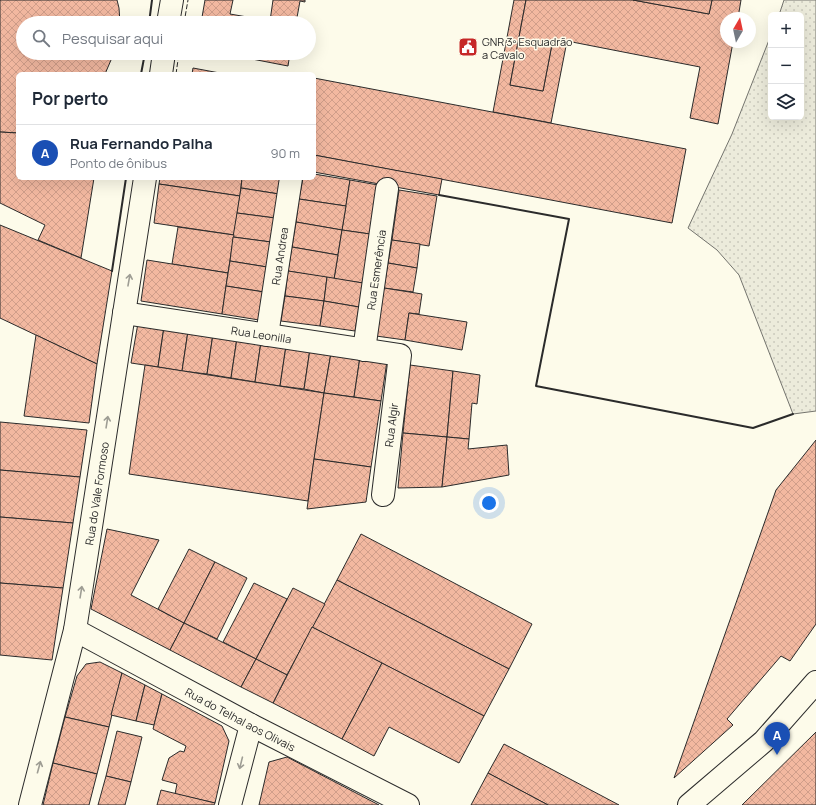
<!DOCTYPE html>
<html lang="pt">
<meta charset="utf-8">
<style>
:root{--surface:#fff;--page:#f2f2f3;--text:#1f2937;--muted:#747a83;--line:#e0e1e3;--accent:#c62828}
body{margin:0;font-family:Manrope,sans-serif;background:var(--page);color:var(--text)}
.controls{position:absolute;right:12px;top:12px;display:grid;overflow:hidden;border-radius:6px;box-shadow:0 4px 16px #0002}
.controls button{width:36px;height:36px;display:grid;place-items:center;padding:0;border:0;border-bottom:1px solid var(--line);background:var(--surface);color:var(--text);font:20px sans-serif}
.compass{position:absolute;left:720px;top:12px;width:36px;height:36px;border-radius:50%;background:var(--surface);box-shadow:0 4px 16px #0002;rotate:9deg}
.you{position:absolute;left:489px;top:503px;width:14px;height:14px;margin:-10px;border:3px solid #fff;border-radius:50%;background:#1a73e8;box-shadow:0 0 0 6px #1a73e833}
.badge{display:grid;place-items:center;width:26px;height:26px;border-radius:50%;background:var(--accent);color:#fff;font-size:13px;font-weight:700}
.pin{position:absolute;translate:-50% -33px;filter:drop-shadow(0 1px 2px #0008)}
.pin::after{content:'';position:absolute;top:21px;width:14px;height:12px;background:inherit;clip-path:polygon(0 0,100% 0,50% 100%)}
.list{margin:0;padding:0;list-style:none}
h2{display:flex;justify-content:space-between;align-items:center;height:52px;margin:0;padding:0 16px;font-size:17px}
h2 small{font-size:13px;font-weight:400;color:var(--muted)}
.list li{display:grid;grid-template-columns:26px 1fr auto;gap:12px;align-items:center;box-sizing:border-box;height:56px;padding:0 16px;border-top:1px solid var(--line)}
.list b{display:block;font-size:15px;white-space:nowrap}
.list p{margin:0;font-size:13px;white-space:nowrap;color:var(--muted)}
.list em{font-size:13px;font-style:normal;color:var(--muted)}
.icon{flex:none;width:22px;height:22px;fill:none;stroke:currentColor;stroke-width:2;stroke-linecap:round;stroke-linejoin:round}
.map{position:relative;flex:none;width:816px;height:805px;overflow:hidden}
.search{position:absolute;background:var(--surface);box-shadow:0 4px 16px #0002;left:16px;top:16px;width:300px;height:44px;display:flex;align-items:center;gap:10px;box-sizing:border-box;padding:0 14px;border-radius:22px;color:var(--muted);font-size:15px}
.panel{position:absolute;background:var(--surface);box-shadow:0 4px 16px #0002;left:16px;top:72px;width:300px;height:108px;border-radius:6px}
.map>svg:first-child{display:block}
.grass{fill:url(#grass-dots);stroke:#74746e}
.building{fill:url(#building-cross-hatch);stroke:#2b2b2b}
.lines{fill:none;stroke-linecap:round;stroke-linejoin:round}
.minor-casing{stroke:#2b2b2b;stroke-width:24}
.minor{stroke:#fdfbea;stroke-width:22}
.fence{stroke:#2b2b2b;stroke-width:1;stroke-dasharray:5 2;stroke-linecap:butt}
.wall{stroke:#2b2b2b;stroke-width:2}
.oneway{stroke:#9e9d94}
.labels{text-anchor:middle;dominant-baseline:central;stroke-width:3;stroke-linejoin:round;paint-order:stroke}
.poi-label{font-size:11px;fill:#2b2b2b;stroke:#fdfbea;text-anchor:start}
.street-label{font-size:11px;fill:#2b2b2b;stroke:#fdfbea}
</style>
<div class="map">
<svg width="816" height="805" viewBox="0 0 816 805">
<defs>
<pattern id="grass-dots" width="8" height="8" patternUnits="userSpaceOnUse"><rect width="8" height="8" fill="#ecebdb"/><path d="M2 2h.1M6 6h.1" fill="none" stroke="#cbcabc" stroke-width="1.8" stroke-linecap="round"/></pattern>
<pattern id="building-cross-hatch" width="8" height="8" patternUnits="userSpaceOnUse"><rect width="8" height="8" fill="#f2b8a0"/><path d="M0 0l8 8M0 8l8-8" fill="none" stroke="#d09e8a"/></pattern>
</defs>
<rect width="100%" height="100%" fill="#fdfbea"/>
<path class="grass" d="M 784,0 L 816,0 L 816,411 L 793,414 L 739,275 L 717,250 L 688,228 L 732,134 L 771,35 L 771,117 L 801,117 L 801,15 L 779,15 Z"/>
<g class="building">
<path d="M 0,0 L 117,0 L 119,8 L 120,23 L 23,23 L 23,53 L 114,53 L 105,74 L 18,74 L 18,133 L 0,132 Z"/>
<path d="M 205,0 L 233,0 L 230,14 L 270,21 L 273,0 L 305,0 L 305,2 L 300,1 L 296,23 L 201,23 Z"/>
<path d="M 514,0 L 526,0 L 510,85 L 543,91 L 553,39 L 567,41 L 551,123 L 493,112 Z"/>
<path d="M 526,0 L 633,0 L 709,14 L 712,0 L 741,0 L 738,18 L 726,18 L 726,42 L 733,42 L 718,124 L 690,118 L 700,67 L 567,41 L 553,39 L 543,91 L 510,85 Z"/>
<path d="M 633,0 L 712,0 L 709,14 Z"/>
<path d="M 221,53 L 290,53 L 288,66 Z"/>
<path d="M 193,68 L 225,74 L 192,74 Z"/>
<path d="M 314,78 L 686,149 L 672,223 L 314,155 Z"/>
<path d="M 0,132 L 18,133 L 18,178 L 94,178 L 81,258 L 38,240 L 45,225 L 0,203 Z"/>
<path d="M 314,155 L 442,179 L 439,195 L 314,172 Z"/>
<path d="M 314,174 L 350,180 L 346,206 L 299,199 L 303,178 L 314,178 Z"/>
<path d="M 160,178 L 242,178 L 240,196 L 159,184 Z"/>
<path d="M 242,178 L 281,178 L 279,194 L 241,188 Z"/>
<path d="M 350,180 L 378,185 L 370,234 L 342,230 Z"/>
<path d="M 159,184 L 240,196 L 234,235 L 154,223 Z"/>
<path d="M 241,188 L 279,194 L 275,218 L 237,213 Z"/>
<path d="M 399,190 L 437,196 L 429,246 L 392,240 Z"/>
<path d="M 299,199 L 346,206 L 342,230 L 296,222 Z"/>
<path d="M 237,213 L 275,218 L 271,242 L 233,237 Z"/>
<path d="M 296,222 L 342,230 L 338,255 L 292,247 Z"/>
<path d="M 0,225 L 112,271 L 97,364 L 0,318 Z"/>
<path d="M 178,227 L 234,235 L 228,273 L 172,264 Z"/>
<path d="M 342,230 L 370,234 L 363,283 L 334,279 Z"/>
<path d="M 233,237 L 271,242 L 267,267 L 230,261 Z"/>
<path d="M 392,240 L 420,244 L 417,268 L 388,263 Z"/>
<path d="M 292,247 L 338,255 L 334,279 L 288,271 Z"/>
<path d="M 147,260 L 228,273 L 222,314 L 141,301 Z"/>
<path d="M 230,261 L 267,267 L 264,292 L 226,286 Z"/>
<path d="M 388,263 L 417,268 L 413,292 L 384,288 Z"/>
<path d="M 288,271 L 327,277 L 324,301 L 285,296 Z"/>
<path d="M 327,277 L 363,283 L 359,307 L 324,301 Z"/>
<path d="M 226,286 L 264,292 L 259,320 L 222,314 Z"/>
<path d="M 384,288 L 422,294 L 419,314 L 409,313 L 405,340 L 376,336 Z"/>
<path d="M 285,296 L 324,301 L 320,326 L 281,321 Z"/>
<path d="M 324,301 L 359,307 L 355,331 L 320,326 Z"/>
<path d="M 409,313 L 467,322 L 462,350 L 405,340 Z"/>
<path d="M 138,323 L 164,327 L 158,367 L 131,363 Z"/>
<path d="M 164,327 L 188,331 L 182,371 L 158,367 Z"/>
<path d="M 188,331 L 213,334 L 207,374 L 182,371 Z"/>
<path d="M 213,334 L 237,338 L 231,378 L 207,374 Z"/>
<path d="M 36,335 L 97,364 L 89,423 L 24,416 Z"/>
<path d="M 237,338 L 261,342 L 255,382 L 231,378 Z"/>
<path d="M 261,342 L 286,346 L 280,386 L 255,382 Z"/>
<path d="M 286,346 L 310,349 L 304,389 L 280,386 Z"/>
<path d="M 310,349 L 331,353 L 324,393 L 304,389 Z"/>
<path d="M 331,353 L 360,357 L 354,397 L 324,393 Z"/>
<path d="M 360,357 L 387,361 L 381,401 L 354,397 Z"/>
<path d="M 145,365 L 324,393 L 308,501 L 129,474 Z"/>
<path d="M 410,365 L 453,371 L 447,437 L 403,433 Z"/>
<path d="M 453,371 L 480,375 L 477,404 L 472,403 L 469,439 L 447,437 Z"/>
<path d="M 324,393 L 381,401 L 371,467 L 314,459 Z"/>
<path d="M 0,422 L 87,430 L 80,477 L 0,470 Z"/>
<path d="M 403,433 L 447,437 L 442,487 L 398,488 Z"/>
<path d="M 447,437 L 469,439 L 468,449 L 507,445 L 509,475 L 442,487 Z"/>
<path d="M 816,440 L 816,624 L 790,661 L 781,656 L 727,719 L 733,725 L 674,778 L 776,490 Z"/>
<path d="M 314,459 L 371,467 L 366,502 L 307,509 Z"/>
<path d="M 0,470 L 80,477 L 73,523 L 0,517 Z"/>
<path d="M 0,517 L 73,523 L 63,588 L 0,583 Z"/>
<path d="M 107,529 L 159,540 L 131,595 L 184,623 L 170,650 L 91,609 Z"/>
<path d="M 361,534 L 532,624 L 509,669 L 337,580 Z"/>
<path d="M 189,549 L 215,562 L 184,623 L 158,609 Z"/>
<path d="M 215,562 L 247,578 L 217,639 L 184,623 Z"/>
<path d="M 337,580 L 509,669 L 484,716 L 312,627 Z"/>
<path d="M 0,583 L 63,588 L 52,660 L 0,655 Z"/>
<path d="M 254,583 L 287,599 L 256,659 L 223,642 Z"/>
<path d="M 293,588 L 325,604 L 287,675 L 256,659 Z"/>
<path d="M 184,623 L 256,659 L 241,687 L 170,650 Z"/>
<path d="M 312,627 L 382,663 L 342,739 L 273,703 Z"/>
<path d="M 256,659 L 287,675 L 273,703 L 241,687 Z"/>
<path d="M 100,662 L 122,673 L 109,727 L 65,717 L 77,676 L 86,664 Z"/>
<path d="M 382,663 L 484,716 L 459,763 L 389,727 L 374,756 L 342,739 Z"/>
<path d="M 122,673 L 145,685 L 136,721 L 111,715 Z"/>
<path d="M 145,685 L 162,694 L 154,725 L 136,721 Z"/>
<path d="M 162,694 L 222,726 L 229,741 L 215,803 L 175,794 L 177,784 L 162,780 L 169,758 L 180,751 L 184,752 L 186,746 L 153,729 Z"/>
<path d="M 65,717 L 109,727 L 97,774 L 53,763 Z"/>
<path d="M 117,731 L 142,737 L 131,782 L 106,776 Z"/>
<path d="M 816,732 L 816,805 L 742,805 Z"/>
<path d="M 504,744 L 619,805 L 548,805 L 488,773 Z"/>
<path d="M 287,757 L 379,805 L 259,805 L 269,762 Z"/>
<path d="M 53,763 L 97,774 L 89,805 L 43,805 Z"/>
<path d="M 488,773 L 548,805 L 471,805 Z"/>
<path d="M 106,776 L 131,782 L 125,805 L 98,805 Z"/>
<path d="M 161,790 L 215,803 L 214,805 L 157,805 Z"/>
</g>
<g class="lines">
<g class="minor-casing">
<g id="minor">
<path d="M 168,23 L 172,0"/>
<path d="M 161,74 L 164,53"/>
<path id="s1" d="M 124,313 L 400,355 L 383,495"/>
<path id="s2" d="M 267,335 L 291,178"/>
<path id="s3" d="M 364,350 L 387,189"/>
<path id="s4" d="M 75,630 L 251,725 L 408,805"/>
<path id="s5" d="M 30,805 L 75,630 L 145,178"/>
<path d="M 230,805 L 251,725"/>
<path d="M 689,805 L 764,741 L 816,682"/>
</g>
</g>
<use href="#minor" class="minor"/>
<g class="fence">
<path d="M 184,23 L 188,0"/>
<path d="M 176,74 L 179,53"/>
</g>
<g class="wall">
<path d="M 149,23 L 152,0"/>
<path d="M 141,74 L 145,53"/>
<path d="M 439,195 L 569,219 L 536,386 L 753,428 L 793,414"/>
<path d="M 112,271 L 126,178"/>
</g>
</g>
<defs><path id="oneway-shaft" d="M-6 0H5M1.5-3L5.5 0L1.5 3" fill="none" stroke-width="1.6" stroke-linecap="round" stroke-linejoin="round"/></defs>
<g class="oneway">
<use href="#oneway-shaft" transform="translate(129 280) rotate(-80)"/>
<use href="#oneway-shaft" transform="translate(107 422) rotate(-81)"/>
<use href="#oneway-shaft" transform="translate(81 592) rotate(-81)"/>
<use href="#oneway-shaft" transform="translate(241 763) rotate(104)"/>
<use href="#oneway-shaft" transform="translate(39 767) rotate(-75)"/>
</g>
<defs>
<g id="civic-square" transform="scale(1)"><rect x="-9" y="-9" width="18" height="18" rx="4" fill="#c62828" stroke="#fdfbea"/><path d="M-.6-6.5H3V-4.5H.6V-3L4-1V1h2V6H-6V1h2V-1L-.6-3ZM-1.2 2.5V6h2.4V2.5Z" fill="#fff"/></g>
</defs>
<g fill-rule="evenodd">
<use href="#civic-square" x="468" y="47"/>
</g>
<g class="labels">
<g class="poi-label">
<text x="482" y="41">GNR 3º Esquadrão<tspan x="482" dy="13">a Cavalo</tspan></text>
</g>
<g class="street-label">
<text stroke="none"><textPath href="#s2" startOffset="80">Rua Andrea</textPath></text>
<text stroke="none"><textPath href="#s3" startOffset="81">Rua Esmerência</textPath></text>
<text stroke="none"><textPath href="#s1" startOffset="139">Rua Leonilla</textPath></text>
<text transform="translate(391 425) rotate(-83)">Rua Algir</text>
<text stroke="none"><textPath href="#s5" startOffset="319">Rua do Vale Formoso</textPath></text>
<text stroke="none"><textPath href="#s4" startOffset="188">Rua do Telhal aos Olivais</textPath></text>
</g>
</g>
</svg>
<div class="controls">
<button>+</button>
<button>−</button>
<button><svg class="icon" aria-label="layers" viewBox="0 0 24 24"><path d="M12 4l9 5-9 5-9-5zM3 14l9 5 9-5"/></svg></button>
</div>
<svg class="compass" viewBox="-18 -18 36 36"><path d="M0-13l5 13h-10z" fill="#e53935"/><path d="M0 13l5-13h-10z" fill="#747a83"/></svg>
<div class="you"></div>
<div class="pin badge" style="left:777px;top:755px;background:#1a4fb4">A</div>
<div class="search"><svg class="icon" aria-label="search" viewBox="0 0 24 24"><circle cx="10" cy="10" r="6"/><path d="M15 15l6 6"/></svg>Pesquisar aqui</div>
<section class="panel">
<h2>Por perto<small></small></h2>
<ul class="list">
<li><span class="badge" style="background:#1a4fb4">A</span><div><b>Rua Fernando Palha</b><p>Ponto de ônibus</p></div><em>90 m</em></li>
</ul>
</section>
</div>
